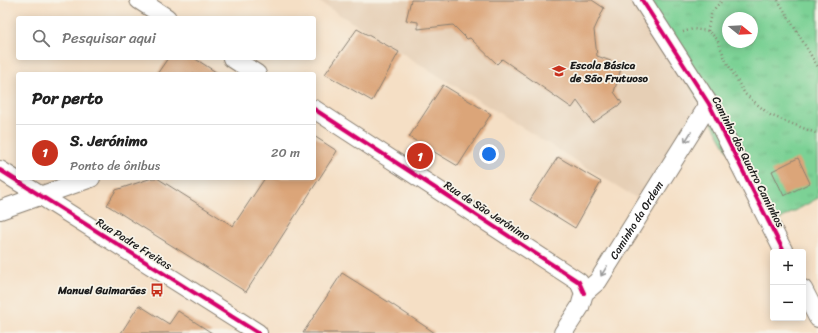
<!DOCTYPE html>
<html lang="pt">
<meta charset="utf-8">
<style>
:root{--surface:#fff;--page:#f2f2f2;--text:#222;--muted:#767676;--line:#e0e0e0;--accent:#c8321e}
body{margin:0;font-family:Sriracha,sans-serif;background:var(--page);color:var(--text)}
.controls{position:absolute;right:12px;bottom:12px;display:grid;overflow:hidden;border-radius:4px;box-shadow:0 2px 10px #0003}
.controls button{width:36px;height:36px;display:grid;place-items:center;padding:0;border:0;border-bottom:1px solid var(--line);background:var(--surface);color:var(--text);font:20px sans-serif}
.compass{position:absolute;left:722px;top:12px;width:36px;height:36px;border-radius:50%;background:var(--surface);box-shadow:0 2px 10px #0003;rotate:108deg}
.you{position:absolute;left:489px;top:154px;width:14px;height:14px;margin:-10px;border:3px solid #fff;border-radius:50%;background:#1a73e8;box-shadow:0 0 0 6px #1a73e833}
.badge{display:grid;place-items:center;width:26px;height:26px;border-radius:50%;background:var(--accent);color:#fff;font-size:13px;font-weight:700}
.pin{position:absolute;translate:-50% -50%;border:2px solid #fff;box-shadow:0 1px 4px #0006}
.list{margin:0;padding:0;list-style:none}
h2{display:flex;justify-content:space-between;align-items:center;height:52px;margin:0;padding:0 16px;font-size:17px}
h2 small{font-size:13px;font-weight:400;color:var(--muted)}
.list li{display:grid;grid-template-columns:26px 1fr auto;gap:12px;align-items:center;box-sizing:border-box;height:56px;padding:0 16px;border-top:1px solid var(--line)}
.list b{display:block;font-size:15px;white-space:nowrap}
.list p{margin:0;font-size:13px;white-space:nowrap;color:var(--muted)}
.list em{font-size:13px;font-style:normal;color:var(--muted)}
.icon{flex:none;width:22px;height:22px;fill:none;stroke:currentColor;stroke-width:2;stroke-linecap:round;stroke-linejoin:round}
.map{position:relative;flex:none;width:818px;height:333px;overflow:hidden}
.search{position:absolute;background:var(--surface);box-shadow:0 2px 10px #0003;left:16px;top:16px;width:300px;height:44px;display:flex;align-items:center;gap:10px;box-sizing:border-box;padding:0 14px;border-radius:4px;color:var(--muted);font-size:15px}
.panel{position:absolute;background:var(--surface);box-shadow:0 2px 10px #0003;left:16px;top:72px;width:300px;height:108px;border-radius:4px}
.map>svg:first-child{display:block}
.built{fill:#e6cfb5}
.park{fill:url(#park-tufts);stroke:#4c7658;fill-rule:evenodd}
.building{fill:#dba579}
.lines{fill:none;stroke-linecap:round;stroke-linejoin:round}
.street-casing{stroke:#887e70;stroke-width:20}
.path{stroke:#887e70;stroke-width:2.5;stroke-dasharray:1 3;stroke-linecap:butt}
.street{stroke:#fff;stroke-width:18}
.cycleway-casing{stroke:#f7f3e8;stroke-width:6}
.cycleway{stroke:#d6006c;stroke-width:4}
.oneway{stroke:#999}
.labels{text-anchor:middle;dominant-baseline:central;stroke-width:3.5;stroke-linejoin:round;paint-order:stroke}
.poi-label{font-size:11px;font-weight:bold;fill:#1c1c1c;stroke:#f7f3e8;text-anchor:start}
.street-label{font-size:11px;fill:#1c1c1c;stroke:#f7f3e8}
</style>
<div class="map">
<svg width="818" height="333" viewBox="0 0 818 333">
<defs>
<pattern id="park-tufts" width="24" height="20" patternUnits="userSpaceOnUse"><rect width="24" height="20" fill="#7bd195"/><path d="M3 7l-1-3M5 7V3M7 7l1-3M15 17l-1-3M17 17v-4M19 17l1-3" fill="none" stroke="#6ab380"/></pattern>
</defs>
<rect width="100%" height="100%" fill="#f7f3e8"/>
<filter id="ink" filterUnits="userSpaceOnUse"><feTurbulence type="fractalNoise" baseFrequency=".025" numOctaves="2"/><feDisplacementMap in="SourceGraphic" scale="8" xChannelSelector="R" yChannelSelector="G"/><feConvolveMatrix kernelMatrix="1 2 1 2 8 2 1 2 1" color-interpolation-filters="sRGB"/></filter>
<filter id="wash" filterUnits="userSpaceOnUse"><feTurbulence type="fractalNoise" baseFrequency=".012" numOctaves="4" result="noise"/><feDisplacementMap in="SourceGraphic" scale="16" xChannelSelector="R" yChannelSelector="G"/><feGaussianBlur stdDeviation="0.9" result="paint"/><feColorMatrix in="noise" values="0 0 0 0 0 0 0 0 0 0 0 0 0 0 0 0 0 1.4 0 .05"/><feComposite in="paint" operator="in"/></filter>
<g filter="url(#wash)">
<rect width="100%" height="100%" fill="#f5dfc5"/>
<path class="built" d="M 316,0 L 642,0 L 709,104 L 646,204 Z"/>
<path class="park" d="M 642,0 L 818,0 L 818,198 L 770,225 ZM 728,18 L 752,18 L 752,42 L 728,42 Z"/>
<g id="blocks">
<g class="building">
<path d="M 411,0 L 592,0 L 604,8 L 594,30 L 597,56 L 622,65 L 614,92 L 622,103 L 593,123 L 577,101 L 572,108 L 502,59 L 497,64 L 470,38 L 467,39 L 453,25 L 418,29 L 418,22 L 406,20 Z"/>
<path d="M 357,29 L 399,52 L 372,101 L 325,74 Z"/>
<path d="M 168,58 L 194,58 L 219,74 L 157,74 Z"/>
<path d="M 443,85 L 491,114 L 458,166 L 409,137 Z"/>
<path d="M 314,136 L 337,151 L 246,292 L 107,205 L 116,190 L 152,178 L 157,178 L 233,226 L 265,178 L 314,178 Z"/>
<path d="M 558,157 L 601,182 L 575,228 L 530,200 Z"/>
<path d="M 798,158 L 810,183 L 784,196 L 772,171 Z"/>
<path d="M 342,273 L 390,303 L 435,333 L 303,333 Z"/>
<path d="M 139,305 L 169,324 L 178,311 L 212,333 L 121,333 Z"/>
</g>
</g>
</g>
<g filter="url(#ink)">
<use href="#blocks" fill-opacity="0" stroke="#887e70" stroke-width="1"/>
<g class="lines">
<g class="street-casing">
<g id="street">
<path d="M 139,0 L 167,18"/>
<path d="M 642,0 L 709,104 L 784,252"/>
<path d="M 232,58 L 257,74"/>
<path d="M 314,109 L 579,282 L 584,293"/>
<path d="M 0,170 L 258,333"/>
<path d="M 0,210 L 91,178"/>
<path d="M 803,289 L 818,318"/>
<path id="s1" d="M 563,333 L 580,307 L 584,293 L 598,281 L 709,104"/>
</g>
</g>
<g class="path">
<path d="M 778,0 L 818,67"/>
<path d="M 708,31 C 710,14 711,11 723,0"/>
<path d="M 683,32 L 693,29 L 708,31 L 717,39 L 726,61 L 745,94 L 770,115 L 818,134"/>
</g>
<use href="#street" class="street"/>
<g class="cycleway-casing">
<g id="cycleway">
<path d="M 642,0 L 709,104 L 784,252"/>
<path d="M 314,109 L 579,282 L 584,293"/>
<path d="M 0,170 L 258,333"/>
</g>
</g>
<use href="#cycleway" class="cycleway"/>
</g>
<defs><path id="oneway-shaft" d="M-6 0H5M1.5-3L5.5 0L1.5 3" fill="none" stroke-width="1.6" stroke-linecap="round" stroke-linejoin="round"/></defs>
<g class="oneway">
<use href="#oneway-shaft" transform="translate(688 137) rotate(122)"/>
<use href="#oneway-shaft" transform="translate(604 271) rotate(122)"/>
</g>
</g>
<defs>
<g id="school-bare" transform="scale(1.08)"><path d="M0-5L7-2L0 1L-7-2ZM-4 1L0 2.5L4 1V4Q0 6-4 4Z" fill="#c8321e" stroke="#f7f3e8" stroke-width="2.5" paint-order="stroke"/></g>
<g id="bus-bare" transform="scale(1.08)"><path d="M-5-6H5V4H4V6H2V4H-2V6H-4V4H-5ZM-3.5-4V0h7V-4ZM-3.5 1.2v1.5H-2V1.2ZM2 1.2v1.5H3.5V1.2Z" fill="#c8321e" stroke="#f7f3e8" stroke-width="2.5" paint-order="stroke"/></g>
</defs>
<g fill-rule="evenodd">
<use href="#school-bare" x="559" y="71"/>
<use href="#bus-bare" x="157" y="290"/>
</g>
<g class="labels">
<g class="poi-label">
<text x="570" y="65">Escola Básica<tspan x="570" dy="13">de São Frutuoso</tspan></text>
<text x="146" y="290" text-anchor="end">Manuel Guimarães</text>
</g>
<g class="street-label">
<text transform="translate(748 162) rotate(63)">Caminho dos Quatro Caminhos</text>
<text transform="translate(487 211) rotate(33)">Rua de São Jerónimo</text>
<text stroke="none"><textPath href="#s1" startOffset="136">Caminho da Ordem</textPath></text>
<text transform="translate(134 244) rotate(32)">Rua Padre Freitas</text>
</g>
</g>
</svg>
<div class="controls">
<button>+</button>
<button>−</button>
</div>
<svg class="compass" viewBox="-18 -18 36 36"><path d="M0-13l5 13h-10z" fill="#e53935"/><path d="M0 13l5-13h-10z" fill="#767676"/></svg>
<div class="you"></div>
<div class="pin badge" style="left:420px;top:156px">1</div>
<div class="search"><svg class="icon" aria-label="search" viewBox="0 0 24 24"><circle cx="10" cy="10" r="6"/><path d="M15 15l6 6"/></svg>Pesquisar aqui</div>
<section class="panel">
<h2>Por perto<small></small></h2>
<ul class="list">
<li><span class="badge">1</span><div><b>S. Jerónimo</b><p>Ponto de ônibus</p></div><em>20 m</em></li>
</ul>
</section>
</div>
